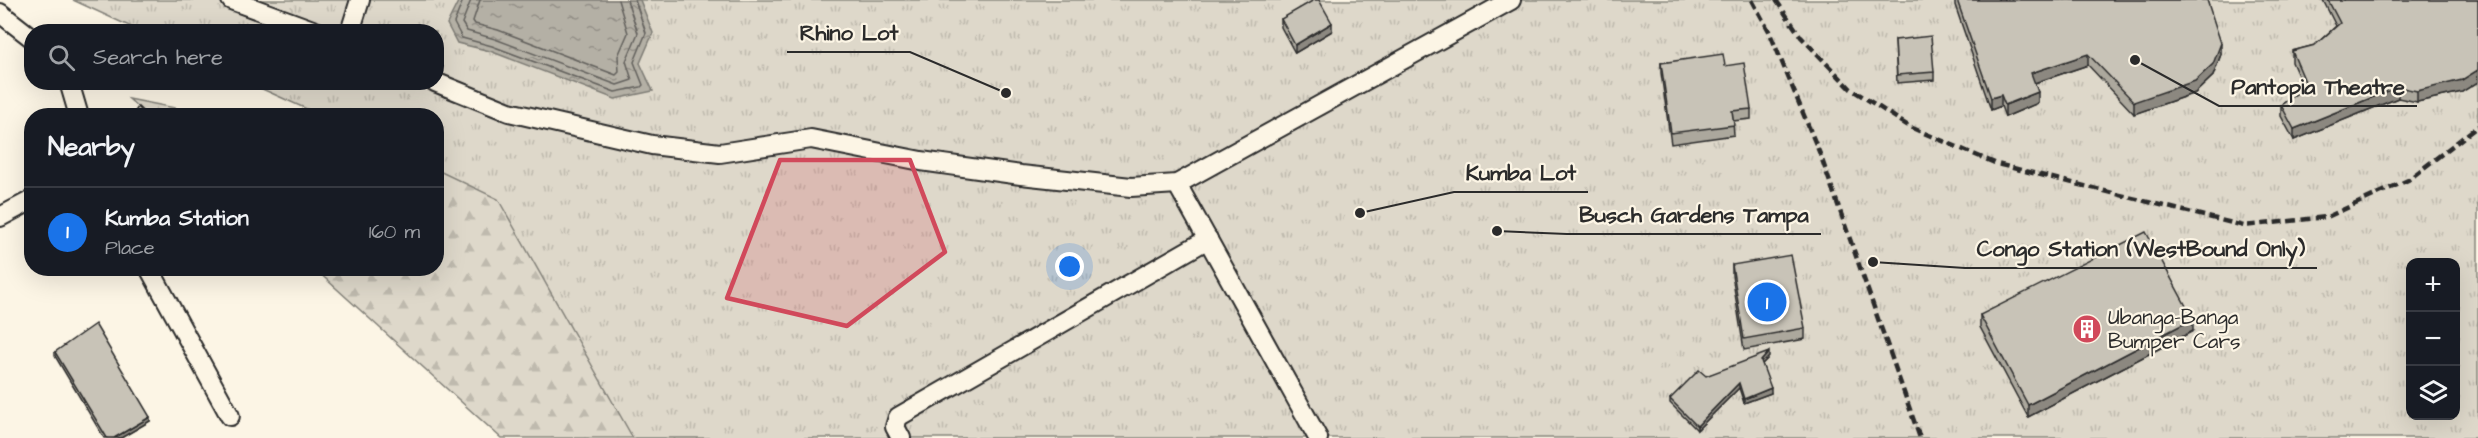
<!DOCTYPE html>
<meta charset="utf-8">
<style>
:root{--surface:#171b24;--page:#242831;--text:#f1f3f6;--muted:#9ea1a6;--line:#363941;--accent:#1a73e8}
body{margin:0;font-family:"Architects Daughter",sans-serif;background:var(--page);color:var(--text)}
.controls{position:absolute;right:18px;bottom:18px;display:grid;overflow:hidden;border-radius:12px;box-shadow:0 6px 24px #0002}
.controls button{width:54px;height:54px;display:grid;place-items:center;padding:0;border:0;border-bottom:2px solid var(--line);background:var(--surface);color:var(--text);font:30px sans-serif}
.you{position:absolute;left:1070px;top:267px;width:21px;height:21px;margin:-15px;border:4px solid #fff;border-radius:50%;background:#1a73e8;box-shadow:0 0 0 9px #1a73e833}
.badge{display:grid;place-items:center;width:39px;height:39px;border-radius:50%;background:var(--accent);color:#fff;font-size:20px;font-weight:700}
.pin{position:absolute;translate:-50% -50%;border:3px solid #fff;box-shadow:0 2px 6px #0006}
.list{margin:0;padding:0;list-style:none}
h2{display:flex;justify-content:space-between;align-items:center;height:78px;margin:0;padding:0 24px;font-size:26px}
h2 small{font-size:20px;font-weight:400;color:var(--muted)}
.list li{display:grid;grid-template-columns:39px 1fr auto;gap:18px;align-items:center;box-sizing:border-box;height:90px;padding:0 24px;border-top:2px solid var(--line)}
.list b{display:block;font-size:22px;white-space:nowrap}
.list p{margin:0;font-size:20px;white-space:nowrap;color:var(--muted)}
.list em{font-size:20px;font-style:normal;color:var(--muted)}
.icon{flex:none;width:33px;height:33px;fill:none;stroke:currentColor;stroke-width:2;stroke-linecap:round;stroke-linejoin:round}
.map{position:relative;flex:none;width:2478px;height:438px;overflow:hidden}
.search{position:absolute;background:var(--surface);box-shadow:0 6px 24px #0002;left:24px;top:24px;width:420px;height:66px;display:flex;align-items:center;gap:15px;box-sizing:border-box;padding:0 21px;border-radius:24px;color:var(--muted);font-size:22px}
.panel{position:absolute;background:var(--surface);box-shadow:0 6px 24px #0002;left:24px;top:108px;width:420px;height:168px;border-radius:24px}
.map>svg:first-child{display:block}
.forest{fill:url(#forest-firs);stroke:#84827a;stroke-width:1.5}
.park{fill:url(#park-tufts);stroke:#84827a;stroke-width:1.5;fill-rule:evenodd}
.water{fill:url(#water-ripples);stroke:#7d7b74;stroke-width:1.5}
.lines{fill:none;stroke-linecap:round;stroke-linejoin:round}
.shore{stroke:#62605c;stroke-width:1.5}
.lane-casing{stroke:#2b2b2b;stroke-width:22}
.lane{stroke:#fcf5e5;stroke-width:18}
.rail{stroke:#2b2b2b;stroke-width:4.5;stroke-dasharray:9 4.5;stroke-linecap:butt}
.wall{fill:#aca89d;stroke:#2b2b2b;stroke-width:1.5}
.shaded-wall{fill:#8c8880;stroke:#2b2b2b;stroke-width:1.5}
.building{fill:#c8c3b7;stroke:#2b2b2b;stroke-width:1.5}
.marked{fill:#d1495b;fill-opacity:0.2;stroke:#d1495b;stroke-width:4.5;stroke-linejoin:round}
.labels{text-anchor:middle;dominant-baseline:central;stroke-width:4.5;stroke-linejoin:round;paint-order:stroke}
.poi-label{font-size:21px;fill:#2b2b2b;stroke:#fcf5e5;text-anchor:start}
.leader{fill:none;stroke:#2b2b2b;stroke-width:2}
.callout-dot{fill:#2b2b2b;stroke:#fcf5e5;stroke-width:2}
.callout-label{font-size:22px;text-anchor:middle;font-weight:bold;fill:#2b2b2b;stroke:#fcf5e5;stroke-width:4.5;stroke-linejoin:round;paint-order:stroke}
</style>
<div class="map">
<svg width="2478" height="438" viewBox="0 0 2478 438">
<defs>
<pattern id="forest-firs" width="22" height="20" patternUnits="userSpaceOnUse" patternTransform="scale(1.5)"><rect width="22" height="20" fill="#ded8ca"/><path d="M5 1l3.5 6h-7zM16 11l3.5 6h-7z" fill="#bfbaae"/></pattern>
<pattern id="park-tufts" width="24" height="20" patternUnits="userSpaceOnUse" patternTransform="scale(1.5)"><rect width="24" height="20" fill="#ded8ca"/><path d="M3 7l-1-3M5 7V3M7 7l1-3M15 17l-1-3M17 17v-4M19 17l1-3" fill="none" stroke="#bfbaae"/></pattern>
<pattern id="water-ripples" width="26" height="14" patternUnits="userSpaceOnUse" patternTransform="scale(1.5)"><rect width="26" height="14" fill="#b4b0a5"/><path d="M2 4q2-2 4 0t4 0M15 11q2-2 4 0t4 0" fill="none" stroke="#938f87"/></pattern>
</defs>
<rect width="100%" height="100%" fill="#fcf5e5"/>
<filter id="ink" filterUnits="userSpaceOnUse"><feTurbulence type="fractalNoise" baseFrequency=".0167" numOctaves="2"/><feDisplacementMap in="SourceGraphic" scale="12" xChannelSelector="R" yChannelSelector="G"/><feConvolveMatrix kernelMatrix="1 2 1 2 8 2 1 2 1" color-interpolation-filters="sRGB"/></filter>
<g filter="url(#ink)">
<g class="forest">
<path d="M 332,83 L 512,124 L 697,438 L 501,438 L 315,269 L 436,268 L 436,116 Z"/>
<path d="M 129,99 L 210,115 L 147,115 Z"/>
</g>
<path class="park" d="M 73,0 L 2478,0 L 2478,438 L 633,438 L 498,199 L 437,170 L 436,116 L 320,115 L 249,83 L 436,82 L 436,32 L 140,31 ZM 2410,262 L 2456,262 L 2456,416 L 2410,416 Z"/>
<path class="water" d="M 459,0 L 640,0 L 653,33 L 640,63 L 653,91 L 615,99 L 490,51 L 457,43 L 447,24 Z"/>
<g class="lines">
<g class="shore">
<path d="M 463,0 L 454,23 L 462,38 L 492,46 L 615,92 L 641,87 L 643,85 L 634,62 L 646,33 L 635,0"/>
<path d="M 471,0 L 462,23 L 467,31 L 495,39 L 617,85 L 632,80 L 626,61 L 638,33 L 627,0"/>
<path d="M 480,0 L 473,21 L 475,24 L 498,30 L 616,75 L 619,72 L 618,56 L 628,33 L 618,0"/>
</g>
<g class="lane-casing">
<g id="lane">
<path d="M 231,0 L 318,32"/>
<path d="M 0,13 L 32,38"/>
<path d="M 350,32 L 360,0"/>
<path d="M 69,82 L 79,116"/>
<path d="M 435,82 L 509,112 L 652,145 L 720,153 L 811,139 L 921,161 L 1021,175 L 1131,187 L 1177,184 L 1511,0"/>
<path d="M 1177,184 L 1318,438"/>
<path d="M 0,217 L 32,200"/>
<path d="M 149,268 L 230,416"/>
<path d="M 901,438 L 895,427 L 898,417 L 1208,239"/>
</g>
</g>
<use href="#lane" class="lane"/>
<g class="rail">
<path d="M 1752,0 L 1769,31 L 1820,154 L 1920,438"/>
<path d="M 1776,0 L 1801,37 L 1851,89 L 1910,127 L 1997,164 L 2244,226 L 2327,217 L 2408,180 L 2478,126"/>
</g>
</g>
<g class="wall">
<path d="M 1955,0 L 2207,0 L 2221,54 L 2213,76 L 2195,93 L 2134,114 L 2088,65 L 2035,83 L 2038,103 L 2005,117 L 2001,106 L 1991,110 L 1955,5 Z"/>
<path d="M 2323,0 L 2478,0 L 2462,92 L 2417,102 L 2398,98 L 2294,140 L 2281,116 L 2281,105 L 2304,89 L 2292,62 L 2292,51 L 2315,45 L 2336,26 Z"/>
<path d="M 1281,19 L 1332,31 L 1295,53 L 1281,27 Z"/>
<path d="M 1895,40 L 1934,72 L 1934,80 L 1897,83 Z"/>
<path d="M 1661,63 L 1725,66 L 1751,109 L 1751,119 L 1733,121 L 1734,135 L 1671,144 L 1661,73 Z"/>
<path d="M 1732,265 L 1805,328 L 1805,339 L 1744,350 L 1732,275 Z"/>
<path d="M 1980,315 L 2193,331 L 2028,417 L 1980,327 Z"/>
<path d="M 55,352 L 150,421 L 121,438 L 104,438 L 55,356 Z"/>
<path d="M 1769,357 L 1762,364 L 1771,393 L 1744,403 L 1739,388 L 1697,430 L 1670,403 L 1670,399 L 1706,376 Z"/>
</g>
<g class="shaded-wall">
<path d="M 1332,23 L 1332,31 L 1295,53 L 1295,45 Z"/>
<path d="M 2221,43 L 2221,54 L 2213,76 L 2195,93 L 2134,114 L 2134,102 Z"/>
<path d="M 2088,54 L 2088,65 L 2031,84 L 2031,73 Z"/>
<path d="M 2478,70 L 2478,82 L 2462,92 L 2417,102 L 2417,91 Z"/>
<path d="M 2398,87 L 2398,98 L 2294,140 L 2294,129 Z"/>
<path d="M 2038,92 L 2038,103 L 2005,117 L 2005,105 Z"/>
<path d="M 2001,95 L 2001,106 L 1991,110 L 1991,98 Z"/>
<path d="M 2193,319 L 2193,331 L 2028,417 L 2028,405 Z"/>
<path d="M 1769,352 L 1769,357 L 1761,365 L 1761,361 Z"/>
<path d="M 1739,383 L 1739,388 L 1697,430 L 1697,426 Z"/>
<path d="M 1771,388 L 1771,393 L 1744,403 L 1744,399 Z"/>
<path d="M 150,417 L 150,421 L 121,438 L 114,438 Z"/>
</g>
<g class="building">
<path d="M 1314,0 L 1319,0 L 1332,23 L 1295,45 L 1281,19 Z"/>
<path d="M 1957,0 L 2207,0 L 2221,43 L 2213,64 L 2195,81 L 2134,102 L 2088,54 L 2031,73 L 2038,92 L 2005,105 L 2001,95 L 1991,98 Z"/>
<path d="M 2328,0 L 2478,0 L 2478,70 L 2462,80 L 2417,91 L 2398,87 L 2294,129 L 2281,105 L 2307,86 L 2292,51 L 2315,45 L 2340,23 Z"/>
<path d="M 1931,36 L 1934,72 L 1897,75 L 1895,40 Z"/>
<path d="M 1723,54 L 1725,66 L 1744,63 L 1751,109 L 1732,111 L 1734,125 L 1671,133 L 1661,63 Z"/>
<path d="M 138,107 L 147,116 L 132,116 Z"/>
<path d="M 2146,232 L 2193,319 L 2028,405 L 1980,315 Z"/>
<path d="M 1791,255 L 1805,328 L 1744,339 L 1732,265 Z"/>
<path d="M 95,324 L 150,417 L 114,438 L 107,438 L 55,352 Z"/>
<path d="M 1769,352 L 1761,361 L 1771,388 L 1744,399 L 1739,383 L 1697,426 L 1670,399 L 1699,370 L 1706,376 Z"/>
</g>
</g>
<path class="marked" d="M 780,160 L 910,160 L 945,252 L 847,326 L 727,298 Z"/>
<defs>
<g id="building-disc" transform="scale(1.5)"><circle r="9.5" fill="#d1495b" stroke="#fcf5e5"/><path d="M-4-6H4V6H1V3H-1V6H-4ZM-2.5-4.3h1.7v1.8h-1.7ZM.8-4.3h1.7v1.8H.8ZM-2.5-1h1.7V.8h-1.7ZM.8-1h1.7V.8H.8Z" fill="#fff"/></g>
</defs>
<g fill-rule="evenodd">
<use href="#building-disc" x="2087" y="329"/>
</g>
<g class="labels">
<g class="poi-label">
<text x="2108" y="317">Ubanga-Banga<tspan x="2108" dy="24">Bumper Cars</tspan></text>
</g>
</g>
<path class="leader" d="M1006 93L910 52H787M2135 60L2219 106H2417M1360 213L1454 192H1588M1497 231L1567 234H1821M1873 262L1965 268H2317"/>
<g class="callout-dot">
<circle cx="1006" cy="93" r="6"/>
<circle cx="2135" cy="60" r="6"/>
<circle cx="1360" cy="213" r="6"/>
<circle cx="1497" cy="231" r="6"/>
<circle cx="1873" cy="262" r="6"/>
</g>
<g class="callout-label">
<text x="849" y="40">Rhino Lot</text>
<text x="2318" y="94">Pantopia Theatre</text>
<text x="1521" y="180">Kumba Lot</text>
<text x="1694" y="222">Busch Gardens Tampa</text>
<text x="2141" y="256">Congo Station (WestBound Only)</text>
</g>
</svg>
<div class="controls">
<button>+</button>
<button>−</button>
<button><svg class="icon" aria-label="layers" viewBox="0 0 24 24"><path d="M12 4l9 5-9 5-9-5zM3 14l9 5 9-5"/></svg></button>
</div>
<div class="you"></div>
<div class="pin badge" style="left:1767px;top:302px">1</div>
<div class="search"><svg class="icon" aria-label="search" viewBox="0 0 24 24"><circle cx="10" cy="10" r="6"/><path d="M15 15l6 6"/></svg>Search here</div>
<section class="panel">
<h2>Nearby<small></small></h2>
<ul class="list">
<li><span class="badge">1</span><div><b>Kumba Station</b><p>Place</p></div><em>160 m</em></li>
</ul>
</section>
</div>
